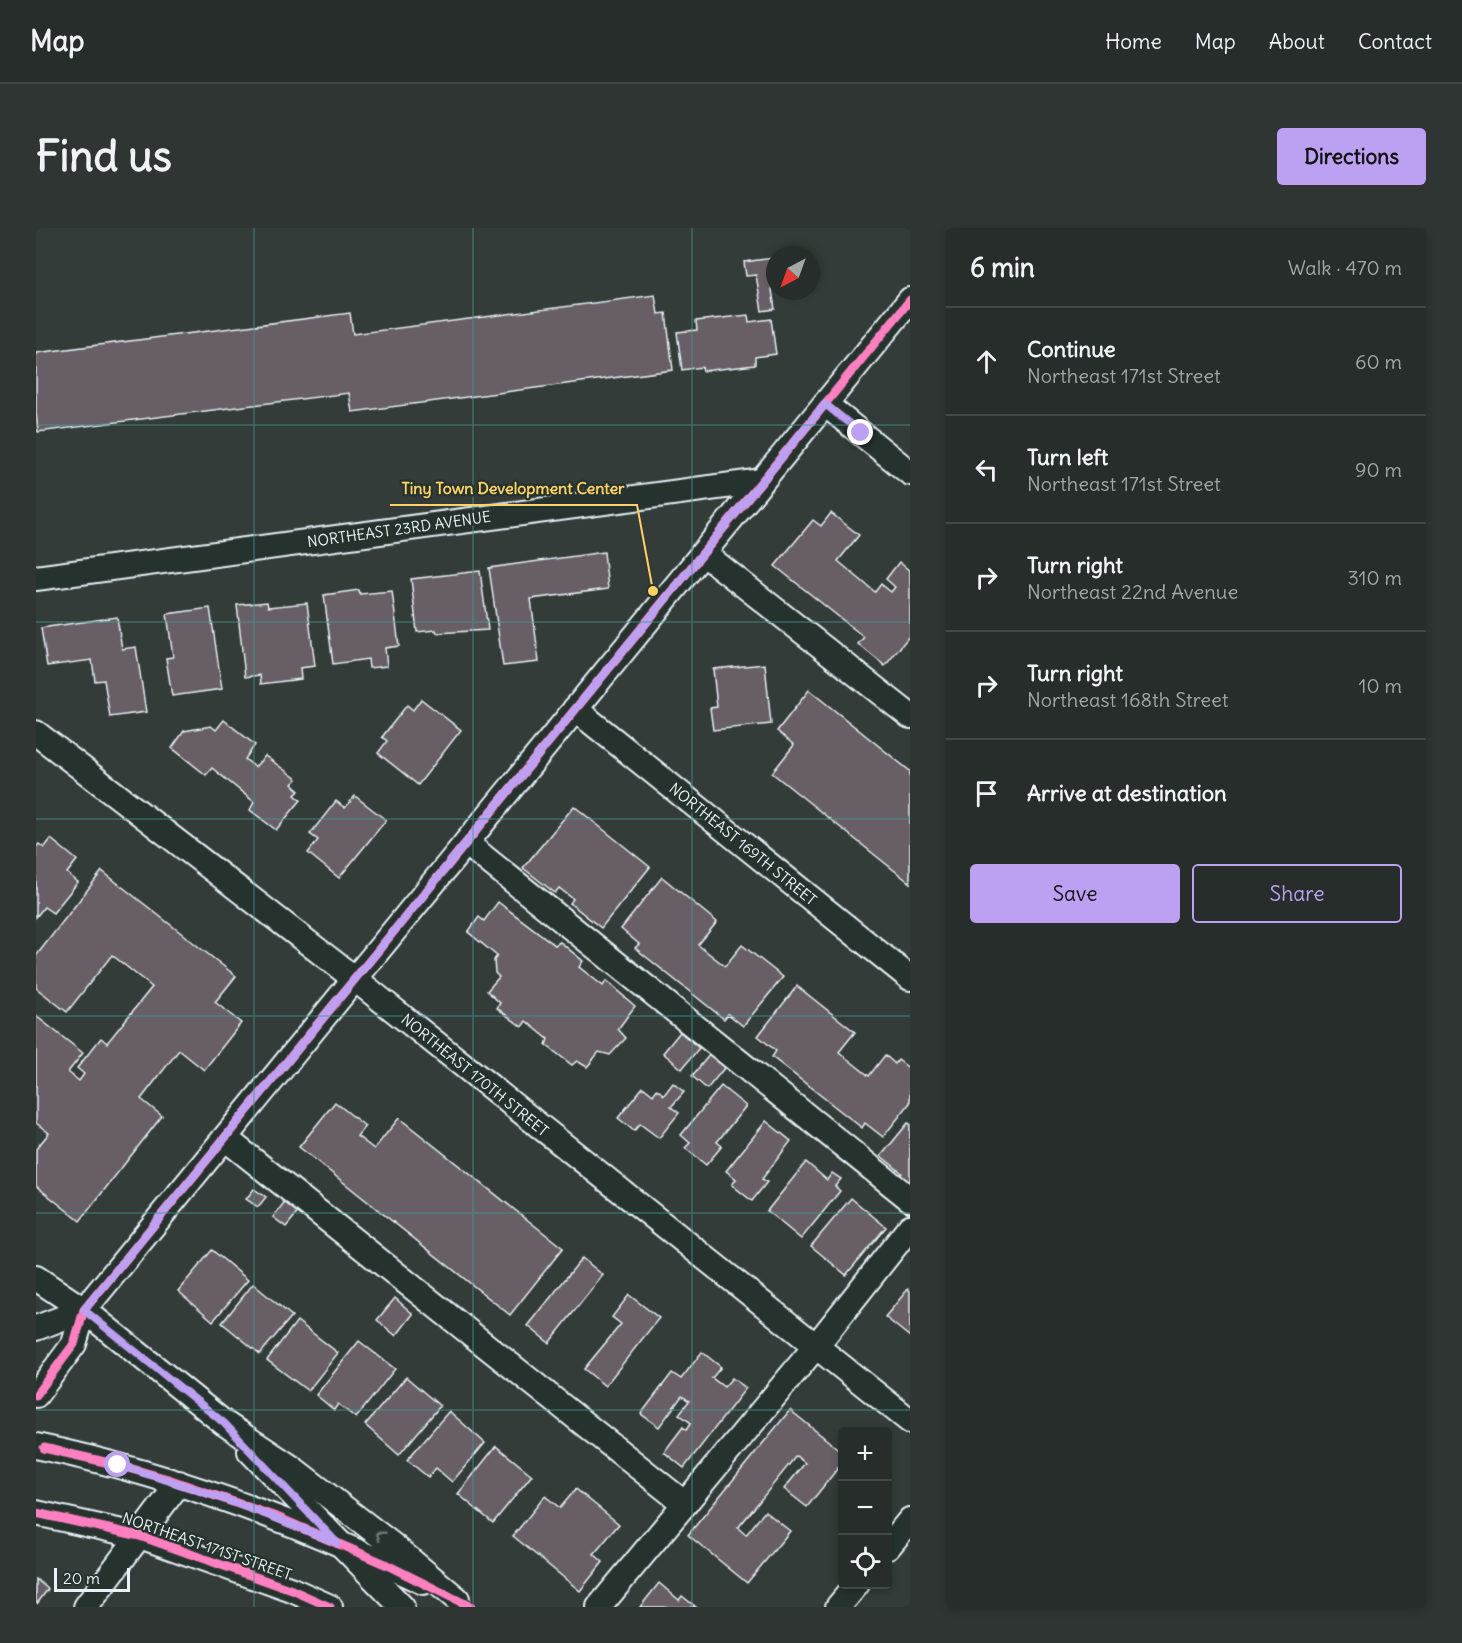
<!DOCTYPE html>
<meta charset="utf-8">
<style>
:root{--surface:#262d2a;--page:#2e3532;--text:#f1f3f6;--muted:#a4a8a8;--line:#424947;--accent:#bca0f2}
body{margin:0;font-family:Delius,sans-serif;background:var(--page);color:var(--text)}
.controls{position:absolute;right:18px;bottom:18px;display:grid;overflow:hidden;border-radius:6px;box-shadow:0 3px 9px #0003}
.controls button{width:54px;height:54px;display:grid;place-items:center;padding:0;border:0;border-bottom:2px solid var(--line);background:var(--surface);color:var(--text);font:30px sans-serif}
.compass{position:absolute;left:730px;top:18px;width:54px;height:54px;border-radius:50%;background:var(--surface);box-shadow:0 3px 9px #0003;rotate:221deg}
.scale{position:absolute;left:18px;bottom:15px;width:76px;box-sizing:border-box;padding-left:6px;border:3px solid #e8f1f8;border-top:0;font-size:16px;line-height:21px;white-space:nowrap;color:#e8f1f8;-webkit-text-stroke:4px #26332d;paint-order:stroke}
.stop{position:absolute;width:18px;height:18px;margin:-14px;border:4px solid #bca0f2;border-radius:50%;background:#fff}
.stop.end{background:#bca0f2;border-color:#fff;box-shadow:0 2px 6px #0008}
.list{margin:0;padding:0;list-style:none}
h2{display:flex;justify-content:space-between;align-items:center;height:78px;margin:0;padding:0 24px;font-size:26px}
h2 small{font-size:20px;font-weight:400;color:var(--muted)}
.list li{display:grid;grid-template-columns:39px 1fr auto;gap:18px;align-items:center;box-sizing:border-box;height:108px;padding:0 24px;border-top:2px solid var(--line)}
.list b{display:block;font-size:22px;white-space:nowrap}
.list p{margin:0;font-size:20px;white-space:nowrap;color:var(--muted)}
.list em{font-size:20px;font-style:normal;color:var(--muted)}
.actions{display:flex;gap:12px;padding:18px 24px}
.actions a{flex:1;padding:14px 0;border:2px solid var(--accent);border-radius:6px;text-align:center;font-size:21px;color:var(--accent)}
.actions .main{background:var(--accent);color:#111}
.icon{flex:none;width:33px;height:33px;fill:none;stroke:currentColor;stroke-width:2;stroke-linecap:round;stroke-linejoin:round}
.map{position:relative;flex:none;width:874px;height:1379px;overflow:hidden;border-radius:6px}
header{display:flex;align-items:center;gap:36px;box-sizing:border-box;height:84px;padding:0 30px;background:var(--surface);border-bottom:2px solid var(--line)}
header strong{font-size:28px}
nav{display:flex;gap:33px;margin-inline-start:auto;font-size:21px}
.intro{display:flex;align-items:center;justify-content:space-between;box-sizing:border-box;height:144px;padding:0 36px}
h1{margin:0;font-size:42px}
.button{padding:15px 27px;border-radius:6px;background:var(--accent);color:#111;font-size:21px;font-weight:700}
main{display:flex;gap:36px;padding:0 36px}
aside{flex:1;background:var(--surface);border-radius:6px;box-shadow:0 3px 9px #0003}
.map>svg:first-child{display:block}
.building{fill:#685f66;stroke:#e8f1f8;stroke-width:1.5}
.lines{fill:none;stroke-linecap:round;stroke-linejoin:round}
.minor-casing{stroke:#e8f1f8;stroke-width:28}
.minor{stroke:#26332d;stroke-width:24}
.cycleway-casing{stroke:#26332d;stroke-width:13}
.cycleway{stroke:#ff80c0;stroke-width:9}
.oneway{stroke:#6a7674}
.route{stroke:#bca0f2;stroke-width:8}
.grid{fill:none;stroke:#459590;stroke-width:1.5;stroke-opacity:0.55}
.labels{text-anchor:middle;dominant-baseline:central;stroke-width:4.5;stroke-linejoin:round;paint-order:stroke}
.street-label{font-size:15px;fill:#e8f1f8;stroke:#26332d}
.leader{fill:none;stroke:#ffd166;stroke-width:2}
.callout-dot{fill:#ffd166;stroke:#26332d;stroke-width:2}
.callout-label{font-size:16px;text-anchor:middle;font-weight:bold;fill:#ffd166;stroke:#26332d;stroke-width:4.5;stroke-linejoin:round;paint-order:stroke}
</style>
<header>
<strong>Map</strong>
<nav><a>Home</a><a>Map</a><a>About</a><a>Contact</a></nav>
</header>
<div class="intro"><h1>Find us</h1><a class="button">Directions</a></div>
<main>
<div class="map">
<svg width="874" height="1379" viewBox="0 0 874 1379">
<rect width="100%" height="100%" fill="#333c38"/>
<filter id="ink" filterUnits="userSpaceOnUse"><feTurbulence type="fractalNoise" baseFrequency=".0167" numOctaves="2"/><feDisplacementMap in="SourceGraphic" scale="12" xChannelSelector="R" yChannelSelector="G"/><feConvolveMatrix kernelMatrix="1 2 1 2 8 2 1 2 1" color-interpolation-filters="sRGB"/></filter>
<g filter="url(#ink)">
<g class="building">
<path d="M 737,30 L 738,42 L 733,43 L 739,81 L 726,83 L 720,47 L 710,48 L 708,34 Z"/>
<path d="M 619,67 L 622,86 L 630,85 L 637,142 L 316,184 L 313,165 L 2,204 L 0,184 L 0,125 L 314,85 L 317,106 Z"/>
<path d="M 712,87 L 713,94 L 735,91 L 740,126 L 719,129 L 719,137 L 667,143 L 666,139 L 646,142 L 641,104 L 661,102 L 660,93 Z"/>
<path d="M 795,285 L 823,307 L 802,333 L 839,364 L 845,356 L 855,364 L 859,359 L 850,351 L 863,334 L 874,343 L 874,407 L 849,438 L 822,416 L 828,409 L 739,338 L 777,292 L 785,298 Z"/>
<path d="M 568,324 L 572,361 L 495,371 L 503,434 L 467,438 L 453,340 Z"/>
<path d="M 444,343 L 452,402 L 401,405 L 400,402 L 381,404 L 375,351 Z"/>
<path d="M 323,362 L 324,366 L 356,363 L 363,418 L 349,420 L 351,438 L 333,440 L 332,431 L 297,436 L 288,367 Z"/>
<path d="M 231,374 L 232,379 L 271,375 L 279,438 L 264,440 L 265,451 L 225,456 L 224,447 L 209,449 L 201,377 Z"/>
<path d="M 174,380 L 186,461 L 136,468 L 130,430 L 137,429 L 131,386 Z"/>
<path d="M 81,389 L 86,421 L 100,419 L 110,484 L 74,489 L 68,452 L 59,453 L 56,432 L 11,438 L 5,400 Z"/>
<path d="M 729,436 L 735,496 L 677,502 L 674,480 L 681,479 L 677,441 Z"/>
<path d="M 773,462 L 874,543 L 874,655 L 736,545 L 758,517 L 741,503 Z"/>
<path d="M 385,471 L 425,502 L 382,557 L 342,525 L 351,513 L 346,509 L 371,477 L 377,482 Z"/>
<path d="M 188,492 L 219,517 L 209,531 L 219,539 L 229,528 L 261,551 L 256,556 L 263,563 L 259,567 L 265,572 L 240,602 L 214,582 L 218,574 L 176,540 L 170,547 L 136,520 L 148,503 L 175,498 L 180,502 Z"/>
<path d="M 319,568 L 350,592 L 303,650 L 272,625 L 282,612 L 274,606 L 300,573 L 309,580 Z"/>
<path d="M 538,578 L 614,639 L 565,700 L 534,675 L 537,671 L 523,660 L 519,665 L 487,640 Z"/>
<path d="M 15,611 L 41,632 L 31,645 L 42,654 L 17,685 L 8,679 L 0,689 L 0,619 L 3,616 L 8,620 Z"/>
<path d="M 66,643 L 200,748 L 179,774 L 205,795 L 168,842 L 143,822 L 105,871 L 126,888 L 44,993 L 0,958 L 0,921 L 13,905 L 0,895 L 0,788 L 47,825 L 32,844 L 43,853 L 48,846 L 41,840 L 65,810 L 71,815 L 116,759 L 76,727 L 31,784 L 0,760 L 0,728 Z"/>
<path d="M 626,649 L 681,694 L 662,717 L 689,738 L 706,717 L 747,749 L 707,798 L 692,786 L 688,791 L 599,720 L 603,716 L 585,701 Z"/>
<path d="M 462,674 L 519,717 L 524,714 L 547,733 L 543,739 L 567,758 L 570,753 L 599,778 L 582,801 L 590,810 L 574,827 L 563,824 L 551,839 L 541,833 L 536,837 L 510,817 L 512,811 L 490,793 L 486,799 L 461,780 L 464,775 L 451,763 L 463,749 L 459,745 L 458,732 L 461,728 L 432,704 L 443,689 L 448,693 Z"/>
<path d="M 761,758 L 819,804 L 803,824 L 833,848 L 849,827 L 859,836 L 862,832 L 874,841 L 874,875 L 847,909 L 829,895 L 826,900 L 736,829 L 740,823 L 722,808 Z"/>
<path d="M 644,804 L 663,820 L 646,841 L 627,825 Z"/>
<path d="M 674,826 L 689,839 L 671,861 L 656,848 Z"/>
<path d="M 637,855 L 648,864 L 635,879 L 643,885 L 623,910 L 604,896 L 598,903 L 582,890 L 607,859 L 617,867 L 621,861 L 628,867 Z"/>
<path d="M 685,858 L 710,878 L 681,914 L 686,918 L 670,937 L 649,920 L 654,915 L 645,907 Z"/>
<path d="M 299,874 L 329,898 L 321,908 L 338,921 L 363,890 L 527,1020 L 474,1087 L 263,919 Z"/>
<path d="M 730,893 L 755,913 L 726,951 L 731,954 L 716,973 L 696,957 L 700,951 L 690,943 Z"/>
<path d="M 872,895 L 874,896 L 874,957 L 863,948 L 866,945 L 845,928 Z"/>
<path d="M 770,934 L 791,952 L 796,945 L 805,951 L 799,958 L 804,963 L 765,1011 L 731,983 Z"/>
<path d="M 218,961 L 230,969 L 222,979 L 210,971 Z"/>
<path d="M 815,970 L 850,999 L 810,1047 L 775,1018 Z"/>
<path d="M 250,972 L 263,983 L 250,999 L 237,989 Z"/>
<path d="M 176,1022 L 212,1052 L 177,1093 L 142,1063 Z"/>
<path d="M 546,1030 L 567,1047 L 513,1115 L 492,1098 Z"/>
<path d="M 217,1056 L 256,1088 L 224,1126 L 186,1095 Z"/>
<path d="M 872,1061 L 874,1063 L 874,1109 L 849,1089 Z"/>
<path d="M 593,1067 L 623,1090 L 569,1158 L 548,1141 L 585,1096 L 576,1089 Z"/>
<path d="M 359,1070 L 377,1086 L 360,1108 L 341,1092 Z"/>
<path d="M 261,1093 L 302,1125 L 272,1163 L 231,1132 Z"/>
<path d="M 323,1113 L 359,1141 L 320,1190 L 302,1176 L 298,1182 L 280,1167 Z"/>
<path d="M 666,1124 L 685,1139 L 676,1150 L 688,1159 L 696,1150 L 710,1160 L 648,1240 L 628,1224 L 647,1199 L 650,1202 L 655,1195 L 643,1186 L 653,1173 L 646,1168 L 623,1199 L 605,1186 L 636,1145 L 645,1151 Z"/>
<path d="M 370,1149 L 404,1178 L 363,1227 L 329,1197 Z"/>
<path d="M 754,1182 L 806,1224 L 806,1235 L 771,1279 L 748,1261 L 769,1235 L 760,1228 L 702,1300 L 710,1307 L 729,1283 L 754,1303 L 711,1355 L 652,1307 Z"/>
<path d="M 413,1183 L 449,1215 L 416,1254 L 400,1240 L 392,1249 L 371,1232 Z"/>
<path d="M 460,1218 L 496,1247 L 457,1295 L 422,1266 Z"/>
<path d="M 540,1261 L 583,1296 L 558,1326 L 567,1334 L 544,1363 L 477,1308 L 509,1268 L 524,1280 Z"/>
<path d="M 0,1351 L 12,1361 L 0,1377 Z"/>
<path d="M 623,1355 L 643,1372 L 646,1368 L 660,1379 L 604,1379 Z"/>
</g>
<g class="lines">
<g class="minor-casing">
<g id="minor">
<path d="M 789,176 L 874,245"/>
<path d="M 667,325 L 874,488"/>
<path d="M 0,350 L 726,253"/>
<path d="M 539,481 L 874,750"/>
<path d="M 0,505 L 319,751 L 874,1193"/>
<path d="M 430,615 L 874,971"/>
<path d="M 189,910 L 649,1276"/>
<path d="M 0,1050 L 48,1082 L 188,1195 L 256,1240 L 355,1316 L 421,1371"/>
<path d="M 0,1100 L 48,1082"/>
<path d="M 0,1167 L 38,1116 L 48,1082 L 874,72"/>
<path d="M 0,1218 C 135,1246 263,1294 387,1354"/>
<path d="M 214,1223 L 366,1379"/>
<path d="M 0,1285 L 104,1308 L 256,1362 L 294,1379"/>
<path d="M 852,1319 L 874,1292"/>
<path d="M 50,1379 L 143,1255"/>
<path d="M 563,1379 L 780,1118 L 874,999"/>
<path d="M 802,1379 L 821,1356"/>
</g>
</g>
<use href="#minor" class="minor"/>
<g class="cycleway-casing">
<g id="cycleway">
<path d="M 0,1167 L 38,1116 L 48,1082 L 874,72"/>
<path d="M 8,1220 L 82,1237 L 132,1251 L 243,1290 L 349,1336 L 435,1379"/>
<path d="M 0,1285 L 104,1308 L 256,1362 L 294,1379"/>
</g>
</g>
<use href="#cycleway" class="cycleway"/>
</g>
<defs><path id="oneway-chevron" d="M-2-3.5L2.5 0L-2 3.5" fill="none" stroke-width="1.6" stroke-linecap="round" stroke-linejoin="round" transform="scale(1.5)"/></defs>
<use class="oneway" href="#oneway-chevron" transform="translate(344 1307) rotate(-142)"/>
</g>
<g class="lines" filter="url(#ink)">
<path class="route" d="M 82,1237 C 157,1259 229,1284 301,1315 L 188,1195 L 48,1082 L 789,176 L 825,205"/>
</g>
<path class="grid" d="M 218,0 L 218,1379M 437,0 L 437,1379M 656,0 L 656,1379M 0,197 L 874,197M 0,394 L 874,394M 0,591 L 874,591M 0,788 L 874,788M 0,985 L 874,985M 0,1182 L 874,1182"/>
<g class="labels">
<g class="street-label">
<text transform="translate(363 301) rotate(-8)">NORTHEAST 23RD AVENUE</text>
<text transform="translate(707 616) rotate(39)">NORTHEAST 169TH STREET</text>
<text transform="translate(439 847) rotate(39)">NORTHEAST 170TH STREET</text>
<text transform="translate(171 1318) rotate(19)">NORTHEAST 171ST STREET</text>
</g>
</g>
<path class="leader" d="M617 363L601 277H354"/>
<circle class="callout-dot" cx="617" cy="363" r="6"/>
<g class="callout-label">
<text x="477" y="266">Tiny Town Development Center</text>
</g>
</svg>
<div class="controls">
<button>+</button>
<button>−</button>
<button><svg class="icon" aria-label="locate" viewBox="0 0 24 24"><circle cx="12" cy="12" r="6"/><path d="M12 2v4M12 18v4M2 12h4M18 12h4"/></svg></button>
</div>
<svg class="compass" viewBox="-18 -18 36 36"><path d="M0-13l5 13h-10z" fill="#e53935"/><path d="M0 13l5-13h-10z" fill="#a4a8a8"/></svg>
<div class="scale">20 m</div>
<div class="stop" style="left:82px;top:1237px"></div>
<div class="stop end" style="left:825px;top:205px"></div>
</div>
<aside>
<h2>6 min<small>Walk · 470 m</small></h2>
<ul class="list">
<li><svg class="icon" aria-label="ahead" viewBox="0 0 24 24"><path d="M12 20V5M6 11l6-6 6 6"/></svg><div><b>Continue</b><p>Northeast 171st Street</p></div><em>60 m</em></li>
<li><svg class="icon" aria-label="left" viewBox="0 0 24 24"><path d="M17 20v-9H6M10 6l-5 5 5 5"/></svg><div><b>Turn left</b><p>Northeast 171st Street</p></div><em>90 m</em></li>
<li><svg class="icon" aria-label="right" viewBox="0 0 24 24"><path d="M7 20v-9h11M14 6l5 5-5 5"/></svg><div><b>Turn right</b><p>Northeast 22nd Avenue</p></div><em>310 m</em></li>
<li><svg class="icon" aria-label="right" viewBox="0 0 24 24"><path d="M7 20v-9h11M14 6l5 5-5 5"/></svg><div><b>Turn right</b><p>Northeast 168th Street</p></div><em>10 m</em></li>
<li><svg class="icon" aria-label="arrive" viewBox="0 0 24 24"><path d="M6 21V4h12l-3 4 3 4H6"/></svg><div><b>Arrive at destination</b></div></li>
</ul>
<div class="actions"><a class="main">Save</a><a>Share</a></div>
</aside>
</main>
